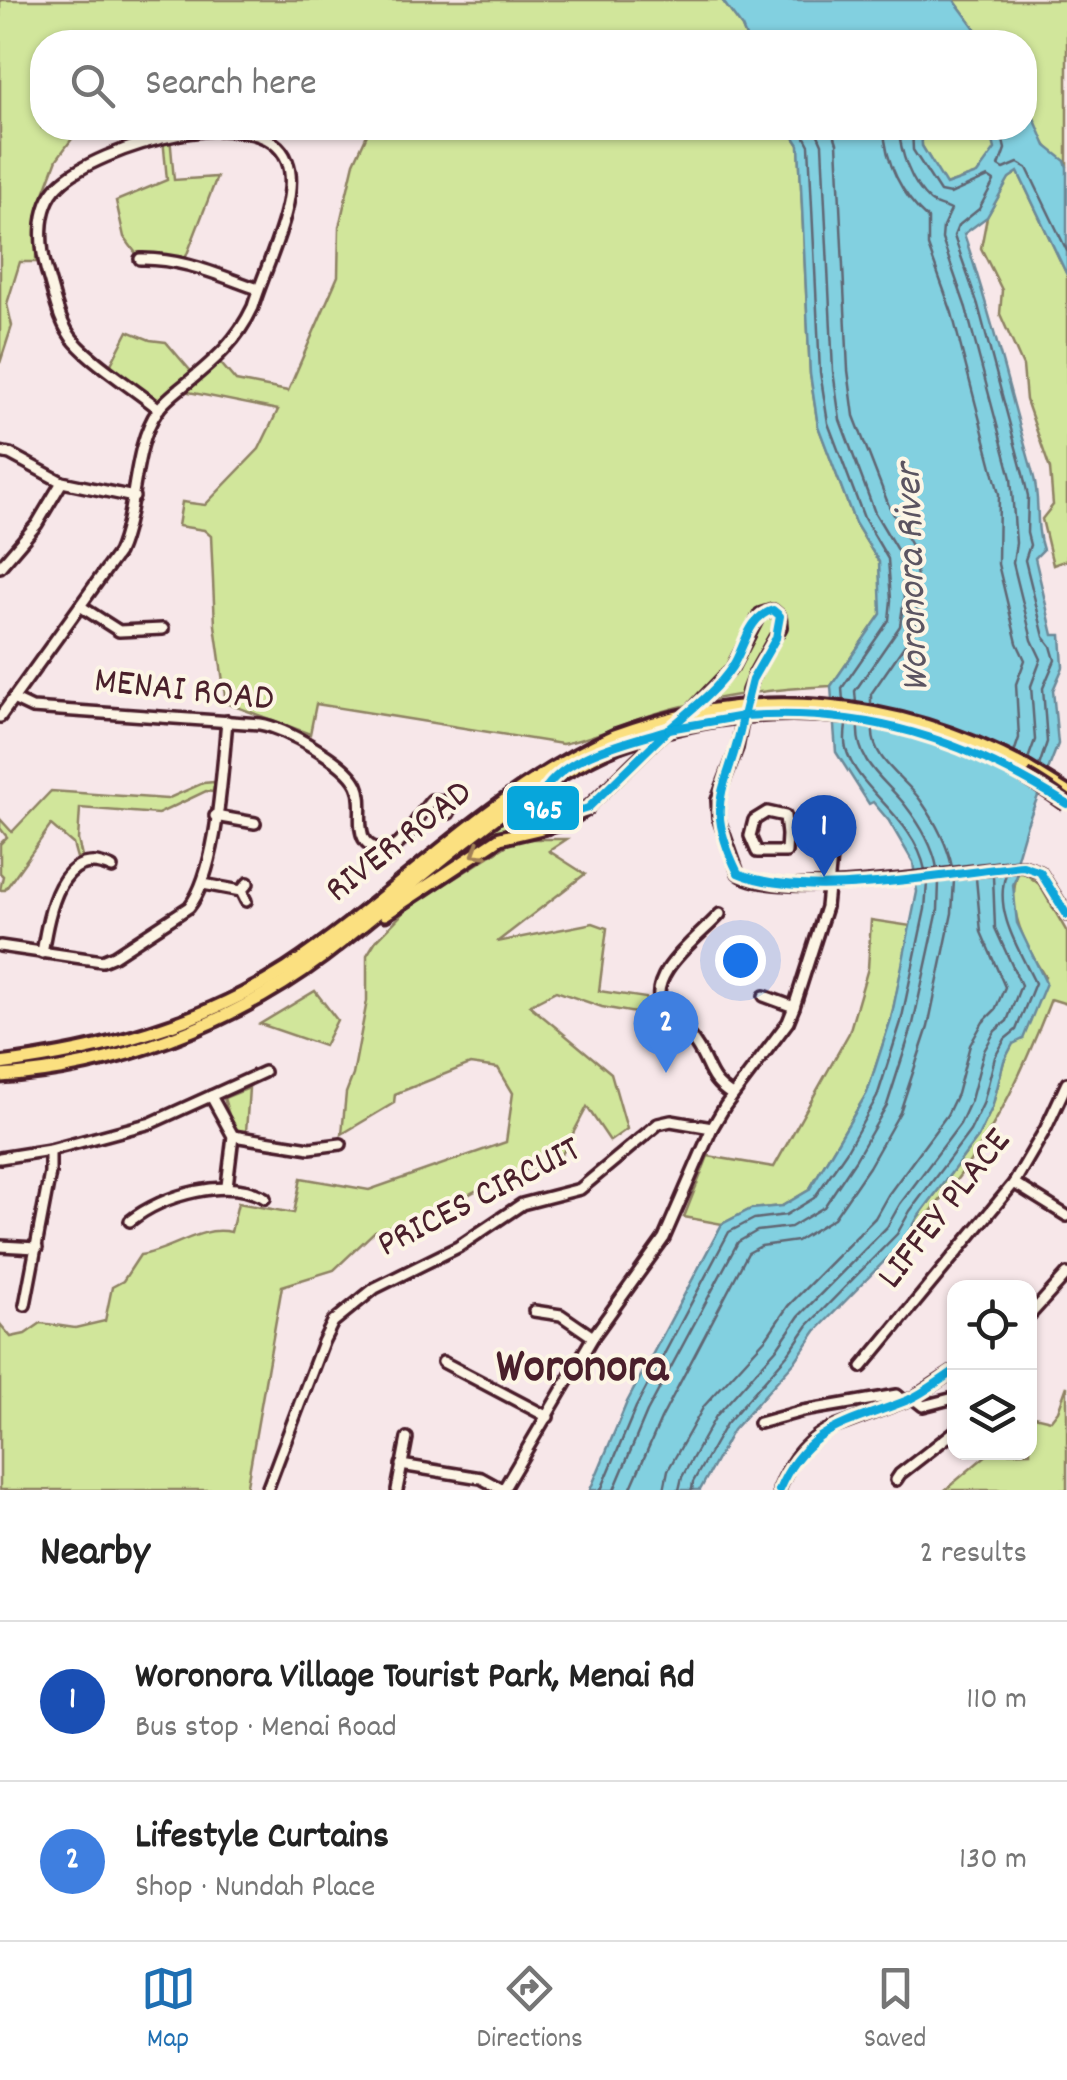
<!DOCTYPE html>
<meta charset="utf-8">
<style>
:root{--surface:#fff;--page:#f2f2f2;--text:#222;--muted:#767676;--line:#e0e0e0;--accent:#1f6fb2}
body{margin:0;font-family:Dekko,sans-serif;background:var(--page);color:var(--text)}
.controls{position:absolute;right:30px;bottom:30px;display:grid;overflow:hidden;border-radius:20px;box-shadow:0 2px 8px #0004}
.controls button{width:90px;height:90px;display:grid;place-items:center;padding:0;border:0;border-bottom:2px solid var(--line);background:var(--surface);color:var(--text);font:50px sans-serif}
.you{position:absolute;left:740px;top:960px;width:35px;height:35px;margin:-25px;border:8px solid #fff;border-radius:50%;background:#1a73e8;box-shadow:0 0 0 15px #1a73e833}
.badge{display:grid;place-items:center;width:65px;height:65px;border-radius:50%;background:var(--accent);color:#fff;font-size:32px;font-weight:700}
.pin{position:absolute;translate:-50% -82px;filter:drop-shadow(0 2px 5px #0008)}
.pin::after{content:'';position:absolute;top:52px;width:35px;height:30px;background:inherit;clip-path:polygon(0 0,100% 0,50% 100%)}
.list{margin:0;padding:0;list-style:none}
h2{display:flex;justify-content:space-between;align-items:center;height:130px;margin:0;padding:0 40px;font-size:42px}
h2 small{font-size:32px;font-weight:400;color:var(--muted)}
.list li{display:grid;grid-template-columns:65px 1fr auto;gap:30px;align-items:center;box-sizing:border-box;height:160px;padding:0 40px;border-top:2px solid var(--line)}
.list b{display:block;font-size:38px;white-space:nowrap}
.list p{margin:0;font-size:32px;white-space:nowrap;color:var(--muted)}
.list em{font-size:32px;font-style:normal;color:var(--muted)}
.icon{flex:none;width:55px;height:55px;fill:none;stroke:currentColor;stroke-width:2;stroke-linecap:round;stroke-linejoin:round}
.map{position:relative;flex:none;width:1067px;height:1490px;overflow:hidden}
.search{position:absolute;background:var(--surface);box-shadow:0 2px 8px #0004;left:30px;right:30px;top:30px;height:110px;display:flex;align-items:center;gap:25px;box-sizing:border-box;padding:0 35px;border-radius:40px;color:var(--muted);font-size:38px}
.sheet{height:450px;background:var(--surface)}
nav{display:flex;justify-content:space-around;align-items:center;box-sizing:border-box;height:140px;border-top:2px solid var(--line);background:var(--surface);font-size:28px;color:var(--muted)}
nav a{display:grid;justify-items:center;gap:5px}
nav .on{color:var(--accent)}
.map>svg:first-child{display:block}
.green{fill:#d1e69b;stroke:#8e8263;stroke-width:2.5}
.water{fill:#82d0e0;stroke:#6c8998;stroke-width:2.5}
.pier{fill:#f7e7e9}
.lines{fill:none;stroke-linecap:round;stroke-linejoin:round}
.shore{stroke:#606673;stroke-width:2.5}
.minor-casing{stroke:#4a1f2b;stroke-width:16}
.major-casing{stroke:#4a1f2b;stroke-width:19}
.minor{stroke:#fcf5e5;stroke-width:9}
.major{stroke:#fbe080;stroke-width:11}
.major-bridge-casing{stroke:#4a1f2b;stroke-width:19;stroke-linecap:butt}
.major-bridge{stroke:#fbe080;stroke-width:11}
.bus-1-casing{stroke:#fcf5e5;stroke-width:15}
.bus-1{stroke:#07a6db;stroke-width:8}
.oneway{stroke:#a28056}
.labels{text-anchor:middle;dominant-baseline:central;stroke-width:8;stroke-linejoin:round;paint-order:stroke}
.street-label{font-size:38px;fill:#4a1f2b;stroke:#fcf5e5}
.water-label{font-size:40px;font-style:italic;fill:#5b5461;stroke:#fcf5e5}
.district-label{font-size:48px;font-weight:bold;fill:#4a1f2b;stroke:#fcf5e5}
.line-badge{stroke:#fcf5e5;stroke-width:4}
.badge-label{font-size:28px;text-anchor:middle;font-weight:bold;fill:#fff}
</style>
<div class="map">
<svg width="1067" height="1490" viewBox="0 0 1067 1490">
<rect width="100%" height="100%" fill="#f7e7e9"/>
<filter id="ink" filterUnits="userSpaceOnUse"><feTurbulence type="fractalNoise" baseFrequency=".01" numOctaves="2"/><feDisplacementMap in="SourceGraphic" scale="20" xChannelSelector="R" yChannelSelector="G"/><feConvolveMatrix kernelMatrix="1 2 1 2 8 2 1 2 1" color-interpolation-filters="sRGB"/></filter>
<g filter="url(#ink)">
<g class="green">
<path d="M 0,0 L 722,0 L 742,27 L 748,42 L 42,42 L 42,128 L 80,128 L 57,159 L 37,212 L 36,262 L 20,262 L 7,304 L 12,326 L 0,363 Z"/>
<path d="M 954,0 L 1067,0 L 1067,167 C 1062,157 1051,154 1045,144 C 1024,113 1025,79 1024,42 L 985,42 Z"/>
<path d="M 370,128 L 788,128 L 799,145 L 810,374 L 818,426 L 855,523 L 879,562 L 882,601 L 881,614 L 831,686 C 769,689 704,697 645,717 C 615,727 593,738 562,744 L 316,704 L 310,734 L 226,703 L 215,625 L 211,536 L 204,530 L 178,526 L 182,502 L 205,505 L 259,449 L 278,410 L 179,390 L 159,409 L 109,368 L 128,331 L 150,340 L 166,342 L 195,376 L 217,359 L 236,381 L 288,391 L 338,276 L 339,227 L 354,163 Z"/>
<path d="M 921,128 L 990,128 L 996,149 L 977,174 L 945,185 L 922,146 Z"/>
<path d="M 170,136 L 174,180 L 217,177 L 184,262 L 140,259 L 124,237 L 116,201 L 167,180 L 163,138 Z"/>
<path d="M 1018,172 L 1067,275 L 1067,560 L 1053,565 L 1042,519 L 1053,505 L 1050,469 L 1026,400 L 1023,366 L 1000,314 L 1002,290 L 981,248 L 987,217 L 1009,178 Z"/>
<path d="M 215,782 L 213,792 L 206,791 L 158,814 L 80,808 L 78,840 L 82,857 L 77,858 L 73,844 L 51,825 L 5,890 L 0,890 L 3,876 L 0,873 L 0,844 L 7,837 L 0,828 L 0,819 L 12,832 L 51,791 L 167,799 L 203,783 Z"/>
<path d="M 532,798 L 539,813 L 553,821 C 510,828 486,843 450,866 L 448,864 Z"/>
<path d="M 517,839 L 567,839 L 549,851 L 585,874 L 497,942 L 593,923 L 607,928 L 599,991 L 646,998 L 652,1016 L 602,1007 L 556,991 L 529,1005 L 611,1073 L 627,1129 L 610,1141 L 587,1107 L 559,1160 L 505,1176 L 434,1212 L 375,1231 L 334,1270 L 282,1286 L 246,1490 L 0,1490 L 0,1324 L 11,1337 L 25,1334 L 41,1323 L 75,1328 L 105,1321 L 112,1287 L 123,1281 L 140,1255 C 171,1251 200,1225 231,1232 L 238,1203 L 294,1213 L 301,1178 L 369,1190 L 506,1142 L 513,1093 L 498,1068 L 470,1064 L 395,1094 L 394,1103 L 342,1134 L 346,1093 L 353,1075 L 367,1001 L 367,955 L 375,942 L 409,907 Z"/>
<path d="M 1022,871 L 1039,884 L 1067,932 L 1067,1004 L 1051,999 C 1013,1098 979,1163 905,1240 L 918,1217 L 978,1137 L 992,1108 L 1004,1061 L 1045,977 C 1026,947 1005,908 1018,873 Z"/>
<path d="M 871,920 L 911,926 L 891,1019 L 867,1093 L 809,1190 L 782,1206 L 751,1209 L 722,1224 L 684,1217 L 708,1156 L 774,1167 L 849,1033 L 868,968 Z"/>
<path d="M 315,991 L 337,1020 L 324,1046 L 260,1024 Z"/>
<path d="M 249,1088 L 246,1132 L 233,1129 L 224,1098 Z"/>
<path d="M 1067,1386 L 1067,1490 L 945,1490 L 989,1453 L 1030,1452 L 1030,1415 L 1051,1420 L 1058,1411 Z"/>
</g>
<g class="water">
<path d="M 722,0 L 954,0 L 985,42 L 748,42 L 742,27 Z"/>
<path d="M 1025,97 L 1046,146 L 1065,161 L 1067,167 L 1067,275 L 1018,172 L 1009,178 L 987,217 L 964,234 C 991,313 1010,394 1033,474 C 1041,500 1034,524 1043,550 L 1035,558 L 1053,635 L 1061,635 L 1063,667 L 1053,690 L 1058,744 L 1026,827 L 1017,858 L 1018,873 L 1013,885 L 1017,923 L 1046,983 L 1023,1039 L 1013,1044 L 1004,1061 L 992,1108 L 978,1137 L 918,1217 L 905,1240 L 816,1331 L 796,1360 L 733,1430 L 700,1490 L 590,1490 L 627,1402 L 722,1224 L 751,1209 L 782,1206 L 809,1190 L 867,1093 L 891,1019 L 917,892 L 913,862 L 889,821 L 873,802 L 869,804 L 836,752 L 831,686 L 881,614 L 879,562 L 855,523 L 818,426 L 810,374 L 799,145 L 788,128 L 921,128 L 922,146 L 946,185 L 977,174 L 995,149 L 990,128 L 1024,128 Z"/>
</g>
<path class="pier" d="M 828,700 L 912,713 L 973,733 L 1016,752 L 1052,774 L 1044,794 L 964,752 L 921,738 L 830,721 Z"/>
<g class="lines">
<g class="shore">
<path d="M 800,128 L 809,145 L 820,372 L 828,423 L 864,518 L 888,559 L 891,600 L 889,620 L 842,688 L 843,701"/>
<path d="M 815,128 L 822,144 L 833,371 L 840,420 L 875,513 L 900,555 L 904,599 L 900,626 L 855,691 L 856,703"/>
<path d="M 832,128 L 837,143 L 848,370 L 854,416 L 889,506 L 914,551 L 919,598 L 913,633 L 871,694 L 871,705"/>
<path d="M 884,128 C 885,162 902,196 928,219 L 928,246 L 952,313 L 999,494 L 998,564 L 1017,643 L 1025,660 L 1016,684 L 1019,738 L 1014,753"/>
<path d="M 899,128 C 900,152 911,184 930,201 C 936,206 945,207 951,210 L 943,227 L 942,239 L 966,308 L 1011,478 L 1016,543 L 1013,563 L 1032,640 L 1041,659 L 1031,686 L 1035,740 L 1028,759"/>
<path d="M 912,128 L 913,150 L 940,192 L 950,194 L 988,177 L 994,181 L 979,209 L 958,226 L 954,236 L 978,305 L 1023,474 L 1028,496 L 1027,533 L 1030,545 L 1025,560 L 1044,637 L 1051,646 L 1055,660 L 1043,688 L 1047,742 L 1039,766"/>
<path d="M 1000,128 L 1005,149 L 999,166 L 1004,169 L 1018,163 L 1027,168 L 1067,251"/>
<path d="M 846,725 C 845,733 844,742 846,749 C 858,791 914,817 925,870"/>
<path d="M 858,727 C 856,762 885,780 905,805 C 919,823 933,846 937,868"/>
<path d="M 873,730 C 871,759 906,779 921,801 C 935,821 947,843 952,867"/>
<path d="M 601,1490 L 636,1407 L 729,1232 L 754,1219 L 786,1215 L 814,1198 L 846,1152 L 877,1097 L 901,1022 L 925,909 L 927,883"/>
<path d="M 614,1490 L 647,1412 L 738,1242 L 757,1231 L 791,1227 L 824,1207 L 856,1159 L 887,1105 L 913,1024 L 938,910 L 939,882"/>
<path d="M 630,1490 L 661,1419 L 748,1253 L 761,1246 L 797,1241 L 834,1218 L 869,1167 L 900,1112 L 928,1027 L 952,913 L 954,880"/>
<path d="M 664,1490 L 668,1470 L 704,1406 L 767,1337 L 788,1306 L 875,1218 L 888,1195 L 947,1115 L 957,1094 L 970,1045 L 983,1022 L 995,1010 L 1005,987 L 981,932 L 976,878"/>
<path d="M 679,1490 L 682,1477 L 716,1416 L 778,1347 L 799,1316 L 887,1227 L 900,1204 L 960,1124 L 971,1100 L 984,1051 L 995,1031 L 1007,1021 L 1021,985 L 995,928 L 993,876"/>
<path d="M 692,1490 L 693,1482 L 726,1424 L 788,1354 L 808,1325 L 897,1234 L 910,1211 L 970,1131 L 983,1104 L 995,1057 L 1005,1039 L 1016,1030 L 1035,983 C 1020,951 993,912 1006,874"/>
</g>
<g class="minor-casing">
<g id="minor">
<path d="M 140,259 C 182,258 218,275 258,289"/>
<path d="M 0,452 L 10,454 L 62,482 L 134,497"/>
<path d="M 0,567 L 37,524 L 62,482"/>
<path d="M 80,606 L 119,631 L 163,629"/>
<path d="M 15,700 L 32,708 L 260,724 C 285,728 346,762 357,785 C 365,802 356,824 364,839 C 369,848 383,852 392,848 C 405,843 421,811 432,800 L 444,801 L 449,813"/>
<path d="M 687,715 L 732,668 L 760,614 L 773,610 L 780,616 L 781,627 L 755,673 L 748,691 L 737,748 L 717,800 L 718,817 L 738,873 C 769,903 973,869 1023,866 L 1040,872 L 1067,915"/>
<path d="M 0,717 L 118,553 C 137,510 132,447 158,410 C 165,400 177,391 187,383 C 215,360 237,341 253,307 C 264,269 302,197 287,161 C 262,96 95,148 59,185 C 35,208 40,251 49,279 C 55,300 60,325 75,342 C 94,364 135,389 159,409"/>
<path d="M 586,809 L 663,734"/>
<path d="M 215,816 L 255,823"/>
<path d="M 203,884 L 241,891"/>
<path d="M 246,901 L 241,891 L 248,883"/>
<path d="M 720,914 C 701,936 641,977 664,1010 C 673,1023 688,1031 696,1045 C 711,1067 707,1079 732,1095"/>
<path d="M 0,946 L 102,961 L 114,956 L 189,907 C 218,871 222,769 227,721"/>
<path d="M 42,953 C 48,918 59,843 112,868"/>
<path d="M 764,996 L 794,1007"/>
<path d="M 211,1096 L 233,1136 L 227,1186"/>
<path d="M 233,1136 L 310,1148 L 341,1144"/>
<path d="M 0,1158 L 50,1150 L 151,1123 L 264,1072"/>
<path d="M 1014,1183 L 1067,1216"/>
<path d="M 130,1221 C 163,1195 227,1176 265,1198"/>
<path d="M 0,1246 L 37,1248"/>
<path d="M 25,1305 L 50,1173 L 50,1150"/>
<path d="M 534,1311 L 561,1315 L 593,1337"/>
<path d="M 1030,1315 L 1067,1274"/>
<path d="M 443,1362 L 548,1417"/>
<path d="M 862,1367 L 1014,1183 L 1046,1128 L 1067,1083"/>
<path d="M 913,1398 L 923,1406 L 954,1398"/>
<path d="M 759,1423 L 803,1411 L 897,1395 L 904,1401"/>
<path d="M 401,1465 L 481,1478 L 503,1490"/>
<path d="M 896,1480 L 900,1474 L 954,1432"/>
<path d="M 267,1490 L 323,1342 L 333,1322 L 375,1288 L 458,1247 L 522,1204 L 580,1189 L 658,1124 L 671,1121 L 712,1128"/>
<path d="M 397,1490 L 407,1438"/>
<path d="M 503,1490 L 593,1337 L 664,1238 L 712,1128 L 725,1106 L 788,1022 L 794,1007 L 826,907 L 833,837 L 787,835 L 786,852 L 757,852 L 750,836 L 754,820 L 767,812 L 785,816 L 787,835"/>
<path d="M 779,1490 C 790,1463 800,1446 825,1431 L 913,1398 L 954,1371"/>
</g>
</g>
<g class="major-casing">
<g id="major">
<path d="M 1025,767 L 1067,793"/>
<path d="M 548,782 L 540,797 L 544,811 L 557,816 L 577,812"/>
<path d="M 385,914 L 500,838 L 563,823 L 586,809"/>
<path d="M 0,1064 C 101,1051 200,1025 287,969 C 400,894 489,792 615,736"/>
<path d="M 0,1076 C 113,1069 233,1024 323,956 C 419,883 506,793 619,745"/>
</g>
</g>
<use href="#minor" class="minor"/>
<use href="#major" class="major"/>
<g class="major-bridge-casing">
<g id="major-bridge">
<path d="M 615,736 C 753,684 895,699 1025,767"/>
<path d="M 619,745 C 773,689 933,707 1067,804"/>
</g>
</g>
<use href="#major-bridge" class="major-bridge"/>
<g class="bus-1-casing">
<g id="bus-1">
<path d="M 743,716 C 731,789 700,796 738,873 C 804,902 948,873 1023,866 L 1040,872 L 1067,915"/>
<path d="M 743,716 C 867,708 963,738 1067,804"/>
<path d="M 669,729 L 588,808 L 566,815 L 544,811 L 539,800 C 558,755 626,743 669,729 Z"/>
<path d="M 669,729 C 691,710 716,691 732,667 C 745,648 747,617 773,610 L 780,616 L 776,638 L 752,680 L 743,716"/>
<path d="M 669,729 L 743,716"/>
<path d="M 779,1490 C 806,1426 849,1424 908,1400 C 924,1393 939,1381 954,1371"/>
</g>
</g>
<use href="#bus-1" class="bus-1"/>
</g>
<defs><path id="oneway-chevron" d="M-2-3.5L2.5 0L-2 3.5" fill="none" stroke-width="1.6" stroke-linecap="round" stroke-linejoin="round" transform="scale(2.5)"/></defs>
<use class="oneway" href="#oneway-chevron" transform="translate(478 852) rotate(148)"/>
</g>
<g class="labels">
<g class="street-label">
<text transform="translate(184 692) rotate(6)">MENAI ROAD</text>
<text transform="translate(400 843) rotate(-38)">RIVER ROAD</text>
<text transform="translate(480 1199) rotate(-27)">PRICES CIRCUIT</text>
<text transform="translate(946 1210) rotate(-52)">LIFFEY PLACE</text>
</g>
<g class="water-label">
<text transform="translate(915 578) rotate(-92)">Woronora River</text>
</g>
<g class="district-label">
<text x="582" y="1370">Woronora</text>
</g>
</g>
<rect class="line-badge" x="505" y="784" width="76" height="48" rx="10" fill="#07a6db"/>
<g class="badge-label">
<text x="543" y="818">965</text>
</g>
</svg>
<div class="controls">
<button><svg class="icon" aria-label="locate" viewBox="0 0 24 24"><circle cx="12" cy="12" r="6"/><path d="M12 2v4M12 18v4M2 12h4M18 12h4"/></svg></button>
<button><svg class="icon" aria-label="layers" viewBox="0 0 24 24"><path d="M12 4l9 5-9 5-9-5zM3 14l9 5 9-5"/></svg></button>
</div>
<div class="you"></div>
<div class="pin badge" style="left:824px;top:877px;background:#1a4fb4">1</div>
<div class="pin badge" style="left:666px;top:1073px;background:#3f7fe0">2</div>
<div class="search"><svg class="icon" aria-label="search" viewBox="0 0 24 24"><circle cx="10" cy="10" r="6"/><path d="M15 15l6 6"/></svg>Search here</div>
</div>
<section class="sheet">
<h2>Nearby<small>2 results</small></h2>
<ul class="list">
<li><span class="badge" style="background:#1a4fb4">1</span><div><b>Woronora Village Tourist Park, Menai Rd</b><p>Bus stop · Menai Road</p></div><em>110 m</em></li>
<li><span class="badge" style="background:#3f7fe0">2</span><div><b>Lifestyle Curtains</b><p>Shop · Nundah Place</p></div><em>130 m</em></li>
</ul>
</section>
<nav>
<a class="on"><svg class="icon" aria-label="map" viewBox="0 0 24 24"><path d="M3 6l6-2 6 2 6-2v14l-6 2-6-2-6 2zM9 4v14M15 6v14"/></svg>Map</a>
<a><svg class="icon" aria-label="directions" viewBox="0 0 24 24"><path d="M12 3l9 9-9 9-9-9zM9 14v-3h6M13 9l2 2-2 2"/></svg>Directions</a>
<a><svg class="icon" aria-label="saved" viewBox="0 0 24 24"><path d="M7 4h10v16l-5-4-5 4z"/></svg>Saved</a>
</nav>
